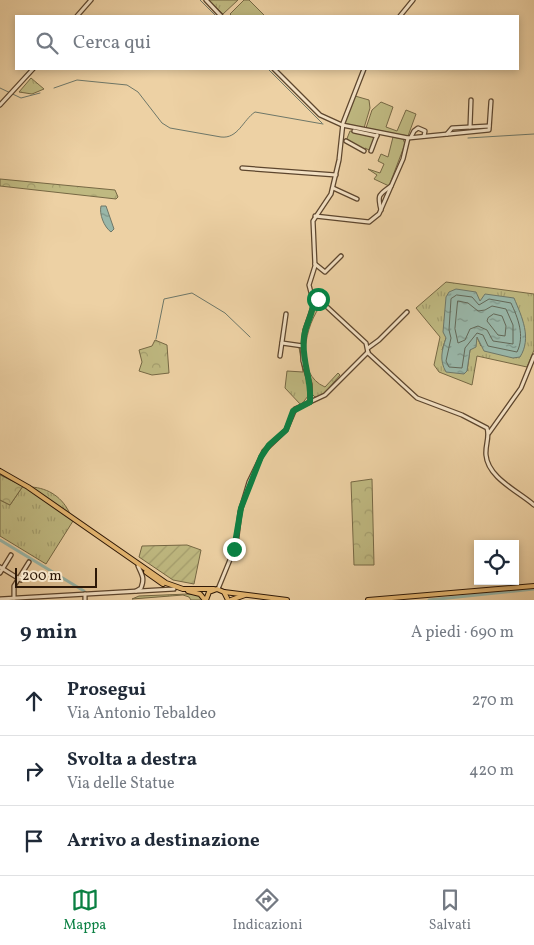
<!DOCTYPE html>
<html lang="it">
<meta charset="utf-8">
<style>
:root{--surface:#fff;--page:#f2f2f3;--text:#1f2937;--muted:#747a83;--line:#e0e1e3;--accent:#0b8043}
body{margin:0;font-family:Vollkorn,serif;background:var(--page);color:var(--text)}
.controls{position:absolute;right:15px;bottom:15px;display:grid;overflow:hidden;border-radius:0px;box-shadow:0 2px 8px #0003}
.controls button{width:45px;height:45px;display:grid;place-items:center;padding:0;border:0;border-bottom:1px solid var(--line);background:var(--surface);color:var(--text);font:25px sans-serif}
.scale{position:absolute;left:15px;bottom:12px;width:82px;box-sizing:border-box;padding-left:5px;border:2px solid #2d1807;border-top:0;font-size:14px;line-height:18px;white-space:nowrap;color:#2d1807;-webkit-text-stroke:4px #f3e1c4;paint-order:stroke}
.stop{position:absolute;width:15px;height:15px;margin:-11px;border:4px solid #0b8043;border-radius:50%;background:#fff}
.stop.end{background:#0b8043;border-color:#fff;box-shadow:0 1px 5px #0008}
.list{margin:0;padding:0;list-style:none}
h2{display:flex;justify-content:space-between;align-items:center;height:65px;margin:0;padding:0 20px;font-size:21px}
h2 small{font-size:16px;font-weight:400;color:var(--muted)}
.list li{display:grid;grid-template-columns:32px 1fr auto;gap:15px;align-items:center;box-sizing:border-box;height:70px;padding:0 20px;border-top:1px solid var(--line)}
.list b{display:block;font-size:19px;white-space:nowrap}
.list p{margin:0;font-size:16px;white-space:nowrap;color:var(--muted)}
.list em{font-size:16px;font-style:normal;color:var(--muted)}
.icon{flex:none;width:28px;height:28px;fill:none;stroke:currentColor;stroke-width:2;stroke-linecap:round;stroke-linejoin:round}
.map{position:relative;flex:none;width:534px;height:600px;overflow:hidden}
.search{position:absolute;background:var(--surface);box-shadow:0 2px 8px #0003;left:15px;right:15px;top:15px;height:55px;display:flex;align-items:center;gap:12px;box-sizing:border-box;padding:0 18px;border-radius:0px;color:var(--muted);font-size:19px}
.sheet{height:275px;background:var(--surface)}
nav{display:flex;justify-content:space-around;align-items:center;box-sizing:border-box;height:70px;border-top:1px solid var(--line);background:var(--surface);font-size:14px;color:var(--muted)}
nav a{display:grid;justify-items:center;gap:2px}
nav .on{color:var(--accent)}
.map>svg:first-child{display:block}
.grass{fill:url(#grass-tufts);stroke:#766844;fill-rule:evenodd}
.forest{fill:url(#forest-crowns);stroke:#766844}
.park{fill:#bfb981;stroke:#766844}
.garden{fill:url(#garden-furrows);stroke:#766844}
.water{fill:url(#water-ripples);stroke:#6e7768}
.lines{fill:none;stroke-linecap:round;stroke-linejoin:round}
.shore{stroke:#636858;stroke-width:1}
.stream{stroke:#6e7768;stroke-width:1}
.canal{stroke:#99b7a9;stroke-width:3}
.minor-casing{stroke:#5d462e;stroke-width:5.5}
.major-casing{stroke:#2d1807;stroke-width:6}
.minor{stroke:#f3e1c4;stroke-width:3}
.major{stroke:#e6b872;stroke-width:4}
.route{stroke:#0b8043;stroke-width:6}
</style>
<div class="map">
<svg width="534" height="600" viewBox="0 0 534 600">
<defs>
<pattern id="grass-tufts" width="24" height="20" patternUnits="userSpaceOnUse" patternTransform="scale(1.25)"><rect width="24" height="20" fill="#bfb981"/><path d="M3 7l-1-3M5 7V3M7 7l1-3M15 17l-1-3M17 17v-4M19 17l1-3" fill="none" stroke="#a49e6e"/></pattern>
<pattern id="forest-crowns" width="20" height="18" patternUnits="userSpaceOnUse" patternTransform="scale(1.25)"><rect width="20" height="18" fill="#bfb981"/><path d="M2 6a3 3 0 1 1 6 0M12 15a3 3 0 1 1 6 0" fill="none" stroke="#a49e6e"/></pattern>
<pattern id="garden-furrows" width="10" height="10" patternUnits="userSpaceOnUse" patternTransform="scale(1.25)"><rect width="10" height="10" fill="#bfb981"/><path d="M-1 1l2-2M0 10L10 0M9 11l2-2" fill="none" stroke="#a49e6e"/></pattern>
<pattern id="water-ripples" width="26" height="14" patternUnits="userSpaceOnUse" patternTransform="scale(1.25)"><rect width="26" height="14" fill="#99b7a9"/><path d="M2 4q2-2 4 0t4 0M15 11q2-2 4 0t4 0" fill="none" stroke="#7d9488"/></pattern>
</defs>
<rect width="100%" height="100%" fill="#edd1a4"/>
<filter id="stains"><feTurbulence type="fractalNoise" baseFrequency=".004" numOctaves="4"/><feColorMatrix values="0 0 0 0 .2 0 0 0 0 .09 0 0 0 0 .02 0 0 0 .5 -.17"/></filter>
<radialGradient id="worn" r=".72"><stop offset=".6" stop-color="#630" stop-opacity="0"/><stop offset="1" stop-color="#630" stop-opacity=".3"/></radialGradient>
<g class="grass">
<path d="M 209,0 L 238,0 L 223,14 Z"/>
<path d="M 31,78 L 44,89 L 32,94 L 19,92 Z"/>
<path d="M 446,282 L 534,294 L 534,350 L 527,367 L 477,356 L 472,385 L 439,372 L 434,365 L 440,337 L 416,308 ZM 480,302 L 481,346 L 477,337 L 470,350 L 467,371 L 442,350 L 446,338 Z"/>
<path d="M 319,304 L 322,304 C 305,324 294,374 325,387 L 338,373 L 340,375 L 323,395 L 315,397 L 312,394 C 313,383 308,374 305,364 C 302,348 305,313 319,304 Z"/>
<path d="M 299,347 L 309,387 L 308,396 L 301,405 L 285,388 L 287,371 L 303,372 Z"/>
<path d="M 23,486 L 73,521 L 46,564 L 0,536 L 0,500 L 10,505 Z"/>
<path d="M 31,487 C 49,488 63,498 70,514 Z"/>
<path d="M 188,594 L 199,595 L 203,600 L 191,600 L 189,597 L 183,595 L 132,599 L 139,596 Z"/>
</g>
<g class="forest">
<path d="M 0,179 L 115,190 L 118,197 L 116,199 L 0,186 Z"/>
<path d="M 155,340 L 167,345 L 169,373 L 152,375 L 139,371 L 142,362 L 139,350 L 152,346 Z"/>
<path d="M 0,475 L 23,486 L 10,505 L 0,500 Z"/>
<path d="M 372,479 L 374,565 L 354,565 L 351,482 Z"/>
</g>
<g class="park">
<path d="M 244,0 L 249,0 L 265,16 L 232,16 L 230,14 Z"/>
<path d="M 355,96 L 369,100 L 370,108 L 364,128 L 344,123 Z"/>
<path d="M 381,102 L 393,107 L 386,127 L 397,131 L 406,110 L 416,114 L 408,136 L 366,128 L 372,110 Z"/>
<path d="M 350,131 L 377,136 L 371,151 L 365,148 L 364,151 L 346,141 Z"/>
<path d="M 393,137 L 403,139 L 405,144 L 389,186 L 374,179 L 377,175 L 368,169 L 380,173 L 384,164 L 378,161 L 381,154 L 388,157 Z"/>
</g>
<path class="garden" d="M 187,545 L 201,550 L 194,584 L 173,580 L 139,557 L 142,546 Z"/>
<g class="water">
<path d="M 101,206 L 106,206 L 114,229 L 111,232 C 104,227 99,214 101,206 Z"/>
<path d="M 456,289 L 476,292 L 480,301 L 485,294 L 514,298 C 522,317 532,338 520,357 L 513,358 L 484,351 L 477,337 L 476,347 L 470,350 L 467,371 L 464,374 L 446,372 C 439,360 442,350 446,338 L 443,332 L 446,297 L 449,292 Z"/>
</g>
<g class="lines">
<g class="shore">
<path d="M 457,295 L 472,297 L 479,305 L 489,299 L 511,303 C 518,318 525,336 517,352 L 488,346 L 483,335 L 477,333 L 465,348 L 462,368 L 449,367 L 446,361 L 451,338 L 449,330 L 451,299 Z"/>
<path d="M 458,301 L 468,303 L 478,311 L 485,310 L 492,306 L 506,309 L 513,325 L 513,344 L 493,341 L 487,330 L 478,326 L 470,329 L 465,340 L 458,343 L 455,329 Z"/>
<path d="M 494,314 L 502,316 L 506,326 L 505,336 L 498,335 L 487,321 L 488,318 Z"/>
</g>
<g class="stream">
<path d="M 200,0 L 216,16"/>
<path d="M 268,69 L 322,123"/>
<path d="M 0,88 L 21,98 L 40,93"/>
<path d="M 54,88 L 77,80 L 127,85 L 138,92 L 162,123 L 170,128 L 221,137 C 238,139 243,120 255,112 L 323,124"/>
<path d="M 468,138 L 534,134"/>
<path d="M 156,339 L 164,299 L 192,293 L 225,313 L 250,337"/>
</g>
<g class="canal">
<path d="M 0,540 L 84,591"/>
<path d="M 429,600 L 534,589"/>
</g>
<g class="minor-casing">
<g id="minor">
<path d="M 206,0 L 221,16"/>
<path d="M 77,16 L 91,0"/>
<path d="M 400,16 L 413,0"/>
<path d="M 274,69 L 320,115 L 342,125 L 408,138 L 489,130 L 491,101"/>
<path d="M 0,105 L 33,69"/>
<path d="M 470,127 L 471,100"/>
<path d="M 354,131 L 377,136"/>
<path d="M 447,134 L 452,128 L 489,126"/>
<path d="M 411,137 L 414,131 L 418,128 L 425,131 L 424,136"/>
<path d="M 346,141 L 364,151"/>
<path d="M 371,151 L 377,135"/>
<path d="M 242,168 L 336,175"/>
<path d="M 333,188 L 357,199"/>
<path d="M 381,210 C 377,194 379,195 391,186"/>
<path d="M 315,216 L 369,222 L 379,214 L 403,159 L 408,138"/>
<path d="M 315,264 L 325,272 L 341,256"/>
<path d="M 313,294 L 366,343 L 368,353 L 417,398 L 462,415 L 487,428 C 490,437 485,445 486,455 C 488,478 518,491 534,505"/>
<path d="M 282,343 L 303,346"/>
<path d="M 368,348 L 379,340 L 407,312"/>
<path d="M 280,356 L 286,314"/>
<path d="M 310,402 L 310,384 L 303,361 L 303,346 L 305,330 L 314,304 L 309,285 L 315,266 L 313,221 L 331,194 L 339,160 L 343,123 L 364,69"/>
<path d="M 489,433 L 521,388 L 534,356"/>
<path d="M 0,567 L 21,580"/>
<path d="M 0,573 L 11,555"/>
<path d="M 218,589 L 236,545 L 240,512 L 249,482 L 264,451 L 286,430 L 295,409 L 325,395 L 368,352"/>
<path d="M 136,591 L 141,588 C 145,578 142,575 138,566"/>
<path d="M 85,594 L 85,600"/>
<path d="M 14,598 L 14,586 L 29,562"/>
<path d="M 0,599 L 174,589"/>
</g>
</g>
<g class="major-casing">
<g id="major">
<path d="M 0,471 L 28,487 L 166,583 L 183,589 L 214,589"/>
<path d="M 146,572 L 163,584"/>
<path d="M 188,591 L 200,594 L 205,600"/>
<path d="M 224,592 L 287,600"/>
<path d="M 206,600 L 209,592 L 217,589 L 224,592 L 228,600"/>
<path d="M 231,600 L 245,595"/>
<path d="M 368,600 L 534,586"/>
</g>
</g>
<use href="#minor" class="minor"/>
<use href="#major" class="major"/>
</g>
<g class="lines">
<path class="route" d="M 234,549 L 241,508 L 261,457 L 269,445 L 286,430 L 293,411 L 310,402 C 312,379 301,360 304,337 C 305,324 315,312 313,299 L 318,299"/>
</g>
<rect width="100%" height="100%" filter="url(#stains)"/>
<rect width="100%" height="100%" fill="url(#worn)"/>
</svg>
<div class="controls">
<button><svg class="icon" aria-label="locate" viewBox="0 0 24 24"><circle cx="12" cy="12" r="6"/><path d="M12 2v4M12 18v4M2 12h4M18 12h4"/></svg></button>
</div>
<div class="scale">200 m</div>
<div class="stop" style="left:318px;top:299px"></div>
<div class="stop end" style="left:234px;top:549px"></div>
<div class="search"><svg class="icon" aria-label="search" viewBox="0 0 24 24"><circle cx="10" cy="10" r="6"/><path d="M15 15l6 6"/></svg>Cerca qui</div>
</div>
<section class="sheet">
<h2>9 min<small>A piedi · 690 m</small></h2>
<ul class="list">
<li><svg class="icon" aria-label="ahead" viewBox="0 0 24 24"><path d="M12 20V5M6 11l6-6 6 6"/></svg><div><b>Prosegui</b><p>Via Antonio Tebaldeo</p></div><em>270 m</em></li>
<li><svg class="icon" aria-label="right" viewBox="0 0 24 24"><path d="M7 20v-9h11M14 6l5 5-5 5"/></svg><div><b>Svolta a destra</b><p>Via delle Statue</p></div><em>420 m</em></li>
<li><svg class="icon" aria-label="arrive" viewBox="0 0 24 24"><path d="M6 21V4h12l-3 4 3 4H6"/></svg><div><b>Arrivo a destinazione</b></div></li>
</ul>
</section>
<nav>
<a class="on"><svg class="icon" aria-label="map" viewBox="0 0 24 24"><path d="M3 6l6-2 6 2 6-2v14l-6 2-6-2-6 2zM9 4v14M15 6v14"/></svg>Mappa</a>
<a><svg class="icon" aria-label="directions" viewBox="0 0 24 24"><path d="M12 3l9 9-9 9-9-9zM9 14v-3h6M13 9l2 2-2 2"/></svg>Indicazioni</a>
<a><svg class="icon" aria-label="saved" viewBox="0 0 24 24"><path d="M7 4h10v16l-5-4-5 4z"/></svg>Salvati</a>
</nav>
